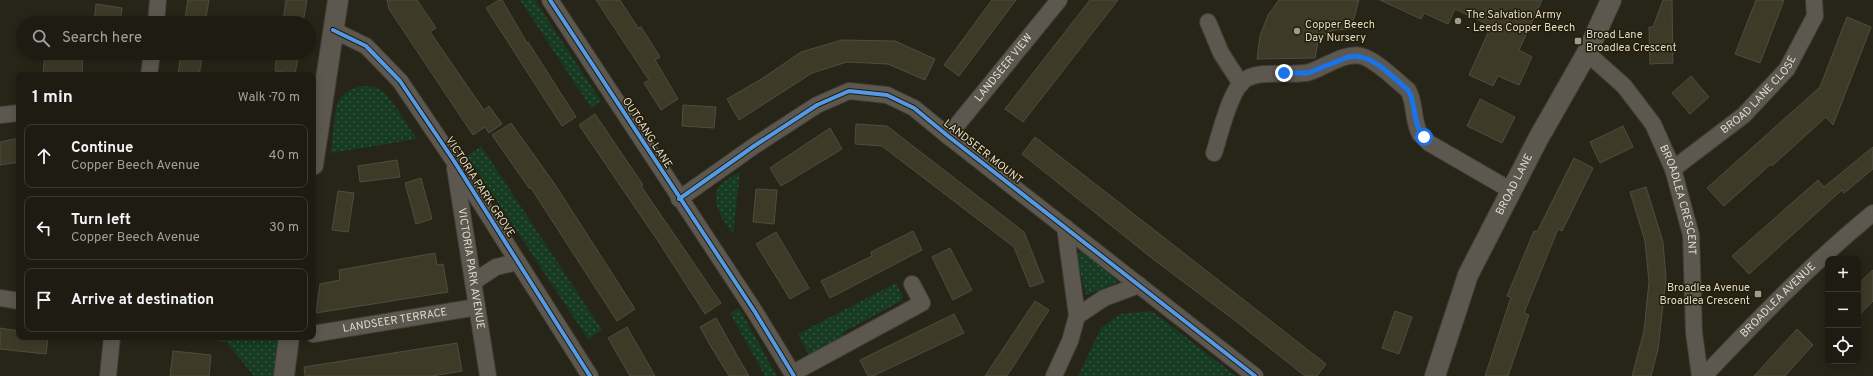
<!DOCTYPE html>
<meta charset="utf-8">
<style>
:root{--surface:#1d1b12;--page:#2a2820;--text:#f1f3f6;--muted:#a0a19f;--line:#3b3932}
body{margin:0;font-family:Overpass,sans-serif;background:var(--page);color:var(--text)}
.controls{position:absolute;right:12px;bottom:12px;display:grid;overflow:hidden;border-radius:8px;box-shadow:0 2px 10px #0003}
.controls button{width:36px;height:36px;display:grid;place-items:center;padding:0;border:0;border-bottom:1px solid var(--line);background:var(--surface);color:var(--text);font:20px sans-serif}
.stop{position:absolute;width:12px;height:12px;margin:-9px;border:3px solid #1a73e8;border-radius:50%;background:#fff}
.stop.end{background:#1a73e8;border-color:#fff;box-shadow:0 1px 4px #0008}
.list{margin:0;padding:0;list-style:none}
h2{display:flex;justify-content:space-between;align-items:center;height:52px;margin:0;padding:0 16px;font-size:17px}
h2 small{font-size:13px;font-weight:400;color:var(--muted)}
.list li{display:grid;grid-template-columns:26px 1fr auto;gap:12px;align-items:center;box-sizing:border-box;height:64px;margin:0 8px 8px;padding:0 8px;border:1px solid var(--line);border-radius:8px}
.list b{display:block;font-size:15px;white-space:nowrap}
.list p{margin:0;font-size:13px;white-space:nowrap;color:var(--muted)}
.list em{font-size:13px;font-style:normal;color:var(--muted)}
.icon{flex:none;width:22px;height:22px;fill:none;stroke:currentColor;stroke-width:2;stroke-linecap:round;stroke-linejoin:round}
.map{position:relative;flex:none;width:1873px;height:376px;overflow:hidden}
.search{position:absolute;background:var(--surface);box-shadow:0 2px 10px #0003;left:16px;top:16px;width:300px;height:44px;display:flex;align-items:center;gap:10px;box-sizing:border-box;padding:0 14px;border-radius:22px;color:var(--muted);font-size:15px}
.panel{position:absolute;background:var(--surface);box-shadow:0 2px 10px #0003;left:16px;top:72px;width:300px;height:268px;border-radius:8px}
.map>svg:first-child{display:block}
.grass{fill:url(#grass-dots)}
.building{fill:#3e3a28;stroke:#4f4c42}
.lines{fill:none;stroke-linecap:round;stroke-linejoin:round}
.minor-casing{stroke:#413e35;stroke-width:18}
.tertiary-casing{stroke:#413e35;stroke-width:22}
.minor{stroke:#5c5850;stroke-width:16}
.tertiary{stroke:#5c5850;stroke-width:20}
.cycleway-casing{stroke:#241d08;stroke-width:6}
.cycleway{stroke:#5399e6;stroke-width:4}
.route{stroke:#1a73e8;stroke-width:5}
.poi-dot{fill:#9f9b8e;stroke:#241d08;stroke-width:1.5}
.labels{text-anchor:middle;dominant-baseline:central;stroke-width:3;stroke-linejoin:round;paint-order:stroke}
.poi-label{font-size:11px;fill:#dfdbce;stroke:#241d08;text-anchor:start}
.street-label{font-size:11px;fill:#dfdbce;stroke:#241d08}
</style>
<div class="map">
<svg width="1873" height="376" viewBox="0 0 1873 376">
<defs>
<pattern id="grass-dots" width="8" height="8" patternUnits="userSpaceOnUse"><rect width="8" height="8" fill="#163b22"/><path d="M2 2h.1M6 6h.1" fill="none" stroke="#375741" stroke-width="1.8" stroke-linecap="round"/></pattern>
</defs>
<rect width="100%" height="100%" fill="#272418"/>
<g class="grass">
<path d="M 520,0 L 535,0 L 601,101 L 591,108 Z"/>
<path d="M 361,86 C 367,86 374,86 380,89 C 390,95 409,128 417,139 L 331,153 C 333,142 334,111 338,102 C 342,93 352,88 361,86 Z"/>
<path d="M 481,146 L 602,330 L 588,339 L 467,156 Z"/>
<path d="M 740,172 L 733,234 C 724,221 707,199 721,184 C 726,179 734,176 740,172 Z"/>
<path d="M 1080,251 L 1083,251 L 1117,278 L 1118,282 L 1087,295 L 1085,293 L 1077,256 Z"/>
<path d="M 896,283 L 903,297 L 901,301 L 844,332 L 842,338 L 809,355 L 798,334 Z"/>
<path d="M 739,308 L 777,376 L 765,376 L 730,313 Z"/>
<path d="M 1152,311 L 1236,376 L 1078,376 L 1101,328 L 1120,314 Z"/>
<path d="M 189,337 L 289,337 L 284,376 L 254,376 L 226,342 Z"/>
</g>
<g class="building">
<path d="M 188,0 L 209,0 L 205,23 L 184,23 Z"/>
<path d="M 286,0 L 307,0 L 303,23 L 283,21 Z"/>
<path d="M 387,0 L 417,0 L 436,28 L 430,32 L 461,77 L 484,110 L 489,106 L 502,124 L 489,133 L 485,127 L 473,135 L 389,9 Z"/>
<path d="M 499,0 L 502,0 L 527,43 L 528,42 L 576,117 L 562,126 L 486,8 Z"/>
<path d="M 596,0 L 620,0 L 638,28 L 641,27 L 660,57 L 655,60 L 678,99 L 661,110 L 644,83 L 649,80 Z"/>
<path d="M 992,0 L 1016,0 L 959,76 L 944,65 Z"/>
<path d="M 1090,0 L 1118,0 L 1023,122 L 1005,109 Z"/>
<path d="M 1279,0 L 1359,0 L 1351,29 L 1335,30 L 1328,32 L 1322,37 L 1318,42 L 1315,58 L 1257,59 L 1260,36 L 1268,15 Z"/>
<path d="M 1380,0 L 1542,0 L 1519,50 L 1532,57 L 1519,85 L 1498,76 L 1493,86 L 1469,75 L 1491,26 L 1455,9 L 1448,24 L 1424,13 L 1421,19 Z"/>
<path d="M 1663,0 L 1672,0 L 1673,63 L 1650,64 L 1649,27 L 1653,27 Z"/>
<path d="M 1756,0 L 1784,0 L 1760,63 L 1735,54 Z"/>
<path d="M 96,4 L 122,8 L 120,23 L 94,23 Z"/>
<path d="M 1847,17 L 1871,27 L 1833,125 L 1826,117 L 1772,166 L 1771,164 L 1724,206 L 1707,188 L 1820,87 Z"/>
<path d="M 842,40 L 895,41 L 935,59 L 925,80 L 888,64 L 847,62 L 812,73 L 739,120 L 727,99 L 763,78 L 801,52 Z"/>
<path d="M 45,53 L 83,53 L 82,75 L 43,75 Z"/>
<path d="M 181,53 L 203,53 L 199,75 L 178,75 Z"/>
<path d="M 277,53 L 299,53 L 295,74 L 275,71 Z"/>
<path d="M 1691,76 L 1709,97 L 1690,114 L 1672,93 Z"/>
<path d="M 1480,99 L 1515,117 L 1502,143 L 1467,126 Z"/>
<path d="M 683,105 L 716,107 L 714,128 L 682,126 Z"/>
<path d="M 595,114 L 643,185 L 641,186 L 721,303 L 705,314 L 660,244 L 579,125 Z"/>
<path d="M 511,123 L 556,186 L 635,309 L 617,321 L 531,188 L 529,188 L 492,135 Z"/>
<path d="M 856,124 L 887,126 L 1024,232 L 1044,282 L 1030,287 L 1014,247 L 882,146 L 855,144 Z"/>
<path d="M 1623,126 L 1633,147 L 1600,163 L 1590,142 Z"/>
<path d="M 830,128 L 842,149 L 781,186 L 770,168 Z"/>
<path d="M 1035,137 L 1326,364 L 1317,376 L 1305,376 L 1233,319 L 1153,259 L 1022,154 Z"/>
<path d="M 19,138 L 19,162 L 0,165 L 0,142 Z"/>
<path d="M 1873,147 L 1873,169 L 1844,193 L 1842,190 L 1749,274 L 1732,256 L 1818,180 L 1824,187 Z"/>
<path d="M 1574,158 L 1593,168 L 1562,231 L 1558,229 L 1524,313 L 1529,315 L 1508,376 L 1485,376 L 1511,297 L 1507,296 L 1534,231 L 1537,232 Z"/>
<path d="M 397,160 L 400,177 L 360,182 L 358,166 Z"/>
<path d="M 421,178 L 432,219 L 416,224 L 405,183 Z"/>
<path d="M 1646,187 L 1663,242 L 1666,278 L 1658,349 L 1651,376 L 1632,376 L 1644,331 L 1649,282 L 1645,241 L 1630,192 Z"/>
<path d="M 756,189 L 777,190 L 774,224 L 753,222 Z"/>
<path d="M 338,191 L 354,193 L 348,232 L 332,230 Z"/>
<path d="M 913,231 L 922,250 L 830,298 L 821,281 L 872,256 L 871,252 Z"/>
<path d="M 776,232 L 809,288 L 790,299 L 756,244 Z"/>
<path d="M 950,248 L 972,290 L 953,300 L 932,257 Z"/>
<path d="M 435,253 L 437,265 L 443,264 L 448,292 L 316,313 L 320,284 L 340,280 L 339,270 Z"/>
<path d="M 1873,270 L 1873,301 L 1858,316 L 1858,284 Z"/>
<path d="M 1035,301 L 1049,310 L 1007,376 L 985,376 Z"/>
<path d="M 1395,311 L 1412,317 L 1399,354 L 1382,348 Z"/>
<path d="M 954,314 L 964,333 L 873,376 L 868,376 L 860,360 Z"/>
<path d="M 716,318 L 726,336 L 749,376 L 729,376 L 710,345 L 700,327 Z"/>
<path d="M 627,327 L 655,376 L 630,376 L 608,338 Z"/>
<path d="M 0,328 L 19,331 L 19,337 L 48,337 L 46,354 L 0,349 Z"/>
<path d="M 1797,329 L 1813,345 L 1785,376 L 1754,376 Z"/>
<path d="M 457,343 L 462,371 L 432,376 L 305,376 L 304,367 Z"/>
<path d="M 173,351 L 211,355 L 209,376 L 170,376 Z"/>
</g>
<g class="lines">
<g class="minor-casing">
<g id="minor">
<path d="M 550,0 L 755,312 L 794,376"/>
<path d="M 1208,22 L 1221,53 L 1241,84"/>
<path d="M 156,23 L 158,0"/>
<path d="M 333,30 L 366,46 L 400,81 L 454,161 L 590,376"/>
<path id="s1" d="M 1587,53 L 1624,86 L 1653,124 L 1673,169 L 1691,235 L 1694,333 L 1700,376"/>
<path d="M 149,75 L 152,53"/>
<path d="M 0,115 L 19,113"/>
<path id="s2" d="M 948,136 L 1059,0"/>
<path d="M 1214,153 C 1220,135 1230,88 1246,79 C 1264,69 1293,77 1310,72 C 1325,67 1345,52 1361,56 C 1375,59 1397,81 1408,90 C 1416,104 1412,120 1420,134 C 1423,137 1426,140 1429,143 L 1512,191"/>
<path id="s3" d="M 455,168 L 488,376"/>
<path id="s4" d="M 1673,169 L 1744,115 L 1787,69 L 1815,16 L 1814,0"/>
<path d="M 679,199 L 754,146 L 817,105 L 849,91 L 887,95 L 914,108 L 948,136 L 1255,376"/>
<path d="M 1065,227 L 1077,316 L 1104,298 L 1139,285"/>
<path d="M 473,282 L 496,267 L 518,262"/>
<path d="M 0,298 L 19,301"/>
<path id="s5" d="M 313,334 L 477,307"/>
<path d="M 793,373 L 922,303 L 912,284"/>
<path d="M 108,376 L 112,337"/>
<path d="M 1054,376 L 1070,341 L 1077,316"/>
<path id="s6" d="M 1704,376 C 1758,319 1812,263 1873,213"/>
</g>
</g>
<g class="tertiary-casing">
<g id="tertiary">
<path d="M 313,165 L 338,0"/>
<path d="M 284,376 L 289,337"/>
<path id="s7" d="M 1435,376 L 1468,275 L 1538,139 L 1587,53 L 1611,0"/>
</g>
</g>
<use href="#minor" class="minor"/>
<use href="#tertiary" class="tertiary"/>
<g class="cycleway-casing">
<g id="cycleway">
<path d="M 550,0 L 755,312 L 794,376"/>
<path d="M 333,30 L 366,46 L 400,81 L 454,161 L 590,376"/>
<path d="M 679,199 L 754,146 L 817,105 L 849,91 L 887,95 L 914,108 L 948,136 L 1255,376"/>
</g>
</g>
<use href="#cycleway" class="cycleway"/>
</g>
<g class="lines">
<path class="route" d="M 1284,73 L 1308,73 L 1348,57 C 1371,52 1391,76 1408,90 C 1417,105 1412,124 1424,137"/>
</g>
<g class="poi-dot">
<circle cx="1458" cy="21" r="4"/>
<circle cx="1297" cy="31" r="4"/>
<rect x="1574" y="37" width="8" height="8" rx="2"/>
<rect x="1754" y="290" width="8" height="8" rx="2"/>
</g>
<g class="labels">
<g class="poi-label">
<text x="1466" y="15">The Salvation Army<tspan x="1466" dy="13">- Leeds Copper Beech</tspan></text>
<text x="1305" y="25">Copper Beech<tspan x="1305" dy="13">Day Nursery</tspan></text>
<text x="1586" y="35">Broad Lane<tspan x="1586" dy="13">Broadlea Crescent</tspan></text>
<text x="1750" y="288" text-anchor="end">Broadlea Avenue<tspan x="1750" dy="13">Broadlea Crescent</tspan></text>
</g>
<g class="street-label">
<text stroke="none"><textPath href="#s2" startOffset="88">LANDSEER VIEW</textPath></text>
<text stroke="none"><textPath href="#s4" startOffset="114">BROAD LANE CLOSE</textPath></text>
<text transform="translate(647 133) rotate(57)">OUTGANG LANE</text>
<text transform="translate(983 152) rotate(38)">LANDSEER MOUNT</text>
<text stroke="none"><textPath href="#s7" startOffset="208">BROAD LANE</textPath></text>
<text transform="translate(480 187) rotate(57)">VICTORIA PARK GROVE</text>
<text stroke="none"><textPath href="#s1" startOffset="178">BROADLEA CRESCENT</textPath></text>
<text stroke="none"><textPath href="#s3" startOffset="102">VICTORIA PARK AVENUE</textPath></text>
<text stroke="none"><textPath href="#s6" startOffset="106">BROADLEA AVENUE</textPath></text>
<text stroke="none"><textPath href="#s5" startOffset="83">LANDSEER TERRACE</textPath></text>
</g>
</g>
</svg>
<div class="controls">
<button>+</button>
<button>−</button>
<button><svg class="icon" aria-label="locate" viewBox="0 0 24 24"><circle cx="12" cy="12" r="6"/><path d="M12 2v4M12 18v4M2 12h4M18 12h4"/></svg></button>
</div>
<div class="stop" style="left:1424px;top:137px"></div>
<div class="stop end" style="left:1284px;top:73px"></div>
<div class="search"><svg class="icon" aria-label="search" viewBox="0 0 24 24"><circle cx="10" cy="10" r="6"/><path d="M15 15l6 6"/></svg>Search here</div>
<section class="panel">
<h2>1 min<small>Walk · 70 m</small></h2>
<ul class="list">
<li><svg class="icon" aria-label="ahead" viewBox="0 0 24 24"><path d="M12 20V5M6 11l6-6 6 6"/></svg><div><b>Continue</b><p>Copper Beech Avenue</p></div><em>40 m</em></li>
<li><svg class="icon" aria-label="left" viewBox="0 0 24 24"><path d="M17 20v-9H6M10 6l-5 5 5 5"/></svg><div><b>Turn left</b><p>Copper Beech Avenue</p></div><em>30 m</em></li>
<li><svg class="icon" aria-label="arrive" viewBox="0 0 24 24"><path d="M6 21V4h12l-3 4 3 4H6"/></svg><div><b>Arrive at destination</b></div></li>
</ul>
</section>
</div>
